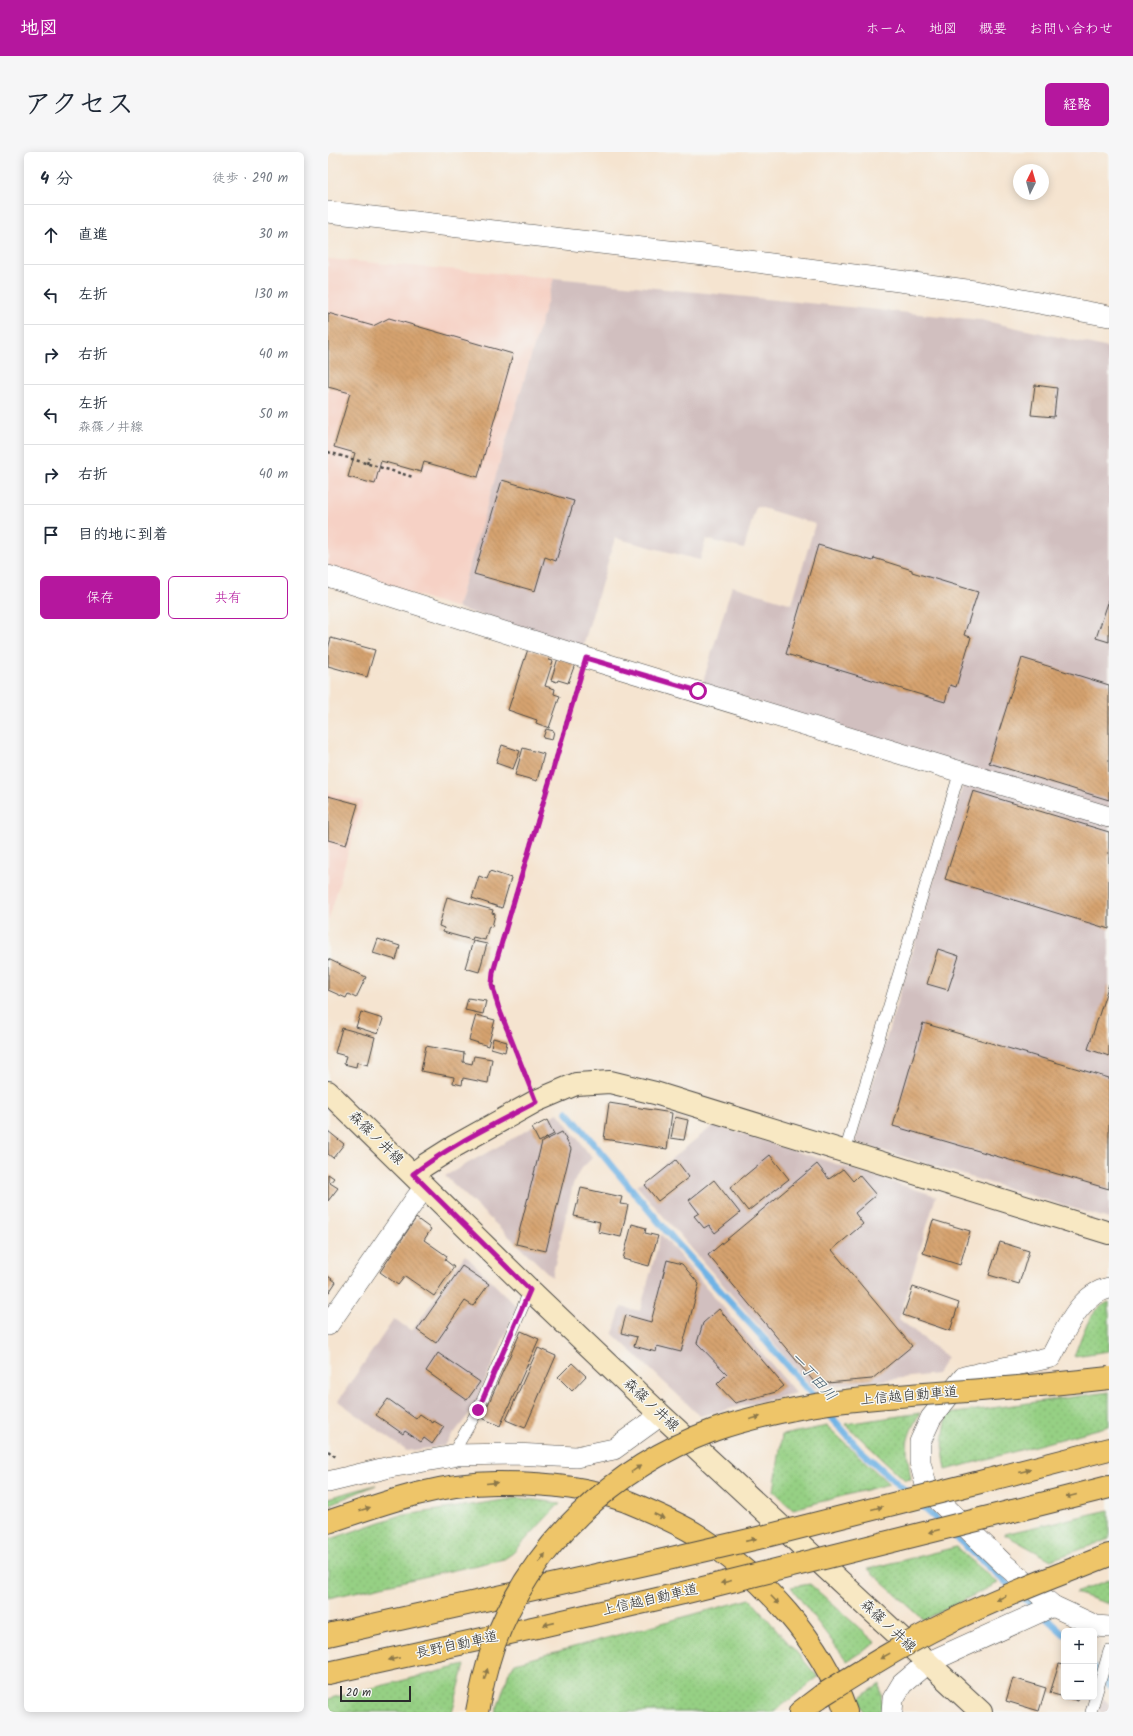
<!DOCTYPE html>
<html lang="ja">
<meta charset="utf-8">
<style>
:root{--surface:#fff;--page:#f6f6f7;--text:#1f2937;--muted:#747a83;--line:#e0e1e3;--accent:#b5179e}
body{margin:0;font-family:Kalam,"Klee One",sans-serif;background:var(--page);color:var(--text)}
.controls{position:absolute;right:12px;bottom:12px;display:grid;overflow:hidden;border-radius:6px;box-shadow:0 2px 10px #0003}
.controls button{width:36px;height:36px;display:grid;place-items:center;padding:0;border:0;border-bottom:1px solid var(--line);background:var(--surface);color:var(--text);font:20px sans-serif}
.compass{position:absolute;left:685px;top:12px;width:36px;height:36px;border-radius:50%;background:var(--surface);box-shadow:0 2px 10px #0003;rotate:5deg}
.scale{position:absolute;left:12px;bottom:10px;width:71px;box-sizing:border-box;padding-left:4px;border:2px solid #2b2b2b;border-top:0;font-size:11px;line-height:14px;white-space:nowrap;color:#2b2b2b;-webkit-text-stroke:3px #f6f6f2;paint-order:stroke}
.stop{position:absolute;width:12px;height:12px;margin:-9px;border:3px solid #b5179e;border-radius:50%;background:#fff}
.stop.end{background:#b5179e;border-color:#fff;box-shadow:0 1px 4px #0008}
.list{margin:0;padding:0;list-style:none}
h2{display:flex;justify-content:space-between;align-items:center;height:52px;margin:0;padding:0 16px;font-size:17px}
h2 small{font-size:13px;font-weight:400;color:var(--muted)}
.list li{display:grid;grid-template-columns:26px 1fr auto;gap:12px;align-items:center;box-sizing:border-box;height:60px;padding:0 16px;border-top:1px solid var(--line)}
.list b{display:block;font-size:15px;white-space:nowrap}
.list p{margin:0;font-size:13px;white-space:nowrap;color:var(--muted)}
.list em{font-size:13px;font-style:normal;color:var(--muted)}
.actions{display:flex;gap:8px;padding:12px 16px}
.actions a{flex:1;padding:9px 0;border:1px solid var(--accent);border-radius:6px;text-align:center;font-size:14px;color:var(--accent)}
.actions .main{background:var(--accent);color:#fff}
.icon{flex:none;width:22px;height:22px;fill:none;stroke:currentColor;stroke-width:2;stroke-linecap:round;stroke-linejoin:round}
.map{position:relative;flex:none;width:781px;height:1560px;overflow:hidden;border-radius:6px}
header{display:flex;align-items:center;gap:24px;box-sizing:border-box;height:56px;padding:0 20px;background:var(--accent);color:#fff}
header strong{font-size:19px}
nav{display:flex;gap:22px;margin-inline-start:auto;font-size:14px}
.intro{display:flex;align-items:center;justify-content:space-between;box-sizing:border-box;height:96px;padding:0 24px}
h1{margin:0;font-size:28px}
.button{padding:10px 18px;border-radius:6px;background:var(--accent);color:#fff;font-size:14px;font-weight:700}
main{display:flex;gap:24px;padding:0 24px}
aside{flex:1;background:var(--surface);border-radius:6px;box-shadow:0 2px 10px #0003}
.map>svg:first-child{display:block}
.built{fill:#f6d1c5}
.industrial{fill:#d1bfbf}
.grass{fill:url(#grass-dots);stroke:#607e58}
.lines{fill:none;stroke-linecap:round;stroke-linejoin:round}
.stream{stroke:#6fb3e5;stroke-width:7}
.building{fill:url(#building-back-hatch)}
.lane-casing{stroke:#494744;stroke-width:12}
.street-casing{stroke:#494744;stroke-width:22}
.secondary-casing{stroke:#494744;stroke-width:24}
.highway-casing{stroke:#494744;stroke-width:24}
.path{stroke:#494744;stroke-width:2.5;stroke-dasharray:3 3;stroke-linecap:butt}
.lane{stroke:#fff;stroke-width:11}
.street{stroke:#fff;stroke-width:21}
.secondary{stroke:#f8e8c3;stroke-width:22}
.highway{stroke:#eec569;stroke-width:22}
.highway-bridge-casing{stroke:#494744;stroke-width:24;stroke-linecap:butt}
.highway-bridge{stroke:#eec569;stroke-width:22}
.oneway{fill:#8c784a}
.route{stroke:#b5179e;stroke-width:5}
.labels{text-anchor:middle;dominant-baseline:central;stroke-width:3;stroke-linejoin:round;paint-order:stroke}
.street-label{font-size:14px;fill:#2b2b2b;stroke:#f6f6f2}
.water-label{font-size:15px;font-style:italic;fill:#435b6c;stroke:#f6f6f2}
</style>
<header>
<strong>地図</strong>
<nav><a>ホーム</a><a>地図</a><a>概要</a><a>お問い合わせ</a></nav>
</header>
<div class="intro"><h1>アクセス</h1><a class="button">経路</a></div>
<main>
<aside>
<h2>4 分<small>徒歩 · 290 m</small></h2>
<ul class="list">
<li><svg class="icon" aria-label="ahead" viewBox="0 0 24 24"><path d="M12 20V5M6 11l6-6 6 6"/></svg><div><b>直進</b></div><em>30 m</em></li>
<li><svg class="icon" aria-label="left" viewBox="0 0 24 24"><path d="M17 20v-9H6M10 6l-5 5 5 5"/></svg><div><b>左折</b></div><em>130 m</em></li>
<li><svg class="icon" aria-label="right" viewBox="0 0 24 24"><path d="M7 20v-9h11M14 6l5 5-5 5"/></svg><div><b>右折</b></div><em>40 m</em></li>
<li><svg class="icon" aria-label="left" viewBox="0 0 24 24"><path d="M17 20v-9H6M10 6l-5 5 5 5"/></svg><div><b>左折</b><p>森篠ノ井線</p></div><em>50 m</em></li>
<li><svg class="icon" aria-label="right" viewBox="0 0 24 24"><path d="M7 20v-9h11M14 6l5 5-5 5"/></svg><div><b>右折</b></div><em>40 m</em></li>
<li><svg class="icon" aria-label="arrive" viewBox="0 0 24 24"><path d="M6 21V4h12l-3 4 3 4H6"/></svg><div><b>目的地に到着</b></div></li>
</ul>
<div class="actions"><a class="main">保存</a><a>共有</a></div>
</aside>
<div class="map">
<svg width="781" height="1560" viewBox="0 0 781 1560">
<defs>
<pattern id="grass-dots" width="8" height="8" patternUnits="userSpaceOnUse"><rect width="8" height="8" fill="#96d084"/><path d="M2 2h.1M6 6h.1" fill="none" stroke="#81b372" stroke-width="1.8" stroke-linecap="round"/></pattern>
<pattern id="building-back-hatch" width="6" height="6" patternUnits="userSpaceOnUse"><rect width="6" height="6" fill="#d6a36f"/><path d="M-1 5l2 2M0 0l6 6M5-1l2 2" fill="none" stroke="#ae855b"/></pattern>
</defs>
<rect width="100%" height="100%" fill="#f6f6f2"/>
<filter id="ink" filterUnits="userSpaceOnUse"><feTurbulence type="fractalNoise" baseFrequency=".025" numOctaves="2"/><feDisplacementMap in="SourceGraphic" scale="8" xChannelSelector="R" yChannelSelector="G"/><feConvolveMatrix kernelMatrix="1 2 1 2 8 2 1 2 1" color-interpolation-filters="sRGB"/></filter>
<filter id="wash" filterUnits="userSpaceOnUse"><feTurbulence type="fractalNoise" baseFrequency=".012" numOctaves="4" result="noise"/><feDisplacementMap in="SourceGraphic" scale="16" xChannelSelector="R" yChannelSelector="G"/><feGaussianBlur stdDeviation="0.9" result="paint"/><feColorMatrix in="noise" values="0 0 0 0 0 0 0 0 0 0 0 0 0 0 0 0 0 1.4 0 .05"/><feComposite in="paint" operator="in"/></filter>
<g filter="url(#wash)">
<rect width="100%" height="100%" fill="#f5e4d0"/>
<g class="built">
<path d="M 0,107 L 226,126 L 129,456 L 0,415 Z"/>
<path d="M 0,640 L 35,649 L 0,770 Z"/>
</g>
<g class="industrial">
<path d="M 226,126 L 653,168 L 781,196 L 781,1067 L 527,990 L 640,616 L 374,533 L 404,434 L 464,452 L 487,372 L 428,354 L 416,397 L 378,387 L 372,408 L 287,386 L 255,494 L 129,456 Z"/>
<path d="M 230,961 L 264,1006 L 252,1018 L 245,1032 L 224,1125 L 117,1024 Z"/>
<path d="M 386,973 L 608,1044 L 571,1167 L 619,1205 L 609,1222 L 485,1236 L 309,1034 Z"/>
<path d="M 333,1082 L 468,1241 L 372,1264 L 285,1182 L 293,1155 L 312,1159 Z"/>
<path d="M 137,1103 L 189,1155 L 145,1257 L 116,1294 L 79,1299 L 10,1249 L 66,1167 L 84,1179 Z"/>
<path d="M 775,1546 L 781,1552 L 781,1560 L 771,1560 Z"/>
</g>
<g class="grass">
<path d="M 781,1150 L 781,1199 L 746,1204 C 754,1185 760,1158 781,1150 Z"/>
<path d="M 781,1240 L 781,1274 L 618,1318 C 614,1297 614,1283 620,1262 Z"/>
<path d="M 592,1261 C 575,1290 578,1295 583,1327 L 577,1328 L 517,1272 Z"/>
<path d="M 499,1274 L 561,1332 L 465,1357 L 446,1339 L 454,1283 Z"/>
<path d="M 48,1333 L 0,1353 L 0,1346 Z"/>
<path d="M 190,1346 L 232,1351 L 185,1401 L 176,1407 L 0,1446 L 0,1388 L 70,1364 Z"/>
<path d="M 781,1358 L 781,1387 L 723,1408 L 676,1382 Z"/>
<path d="M 628,1395 L 670,1431 L 596,1468 L 540,1417 Z"/>
<path d="M 781,1428 L 781,1452 L 747,1441 Z"/>
<path d="M 482,1432 L 548,1491 L 519,1509 L 463,1435 Z"/>
<path d="M 422,1447 L 490,1525 L 446,1560 L 168,1560 L 181,1520 L 187,1511 Z"/>
<path d="M 137,1513 L 124,1560 L 0,1560 L 0,1547 Z"/>
<path d="M 552,1532 L 555,1560 L 536,1560 L 531,1546 Z"/>
</g>
<g class="lines">
<g class="stream">
<path d="M 239,960 L 346,1088 L 437,1188 L 531,1297 L 614,1372"/>
<path d="M 621,1379 L 736,1482"/>
<path d="M 766,1516 L 781,1533"/>
</g>
</g>
<g id="blocks">
<g class="building">
<path d="M 0,161 L 45,174 L 61,166 L 185,202 L 150,325 L 96,310 L 93,320 L 53,309 L 47,332 L 20,325 L 27,301 L 6,295 L 22,241 L 0,235 Z"/>
<path d="M 707,233 L 729,236 L 726,265 L 703,263 Z"/>
<path d="M 174,328 L 246,349 L 228,409 L 217,405 L 207,439 L 146,422 Z"/>
<path d="M 490,393 L 545,409 L 546,406 L 584,418 L 584,420 L 650,440 L 636,483 L 643,485 L 628,535 L 622,533 L 617,550 L 458,502 Z"/>
<path d="M 781,448 L 781,490 L 768,486 Z"/>
<path d="M 3,486 L 47,498 L 39,525 L 0,514 L 0,497 Z"/>
<path d="M 200,497 L 222,504 L 221,508 L 225,509 L 217,534 L 227,537 L 226,542 L 232,544 L 221,576 L 208,571 L 209,568 L 180,558 Z"/>
<path d="M 230,506 L 247,512 L 240,531 L 230,528 L 229,530 L 223,528 Z"/>
<path d="M 694,506 L 781,533 L 781,648 L 661,611 Z"/>
<path d="M 218,577 L 226,579 L 224,588 L 215,586 Z"/>
<path d="M 174,593 L 192,599 L 185,617 L 168,611 Z"/>
<path d="M 195,596 L 216,602 L 209,629 L 187,623 Z"/>
<path d="M 645,639 L 781,680 L 781,777 L 617,727 Z"/>
<path d="M 0,644 L 30,652 L 18,693 L 0,688 Z"/>
<path d="M 162,719 L 183,726 L 174,756 L 144,746 L 151,724 L 159,727 Z"/>
<path d="M 119,745 L 165,758 L 164,761 L 167,762 L 164,775 L 161,774 L 157,788 L 145,785 L 144,788 L 115,780 L 116,776 L 111,774 Z"/>
<path d="M 50,787 L 72,794 L 68,808 L 45,801 Z"/>
<path d="M 145,789 L 159,792 L 151,820 L 137,816 Z"/>
<path d="M 610,797 L 631,804 L 620,838 L 599,832 Z"/>
<path d="M 0,807 L 38,825 L 28,846 L 20,842 L 18,846 L 0,838 Z"/>
<path d="M 781,832 L 781,904 L 760,897 Z"/>
<path d="M 140,846 L 158,849 L 155,862 L 137,858 Z"/>
<path d="M 33,860 L 55,867 L 50,882 L 28,875 Z"/>
<path d="M 148,863 L 167,868 L 160,894 L 141,888 Z"/>
<path d="M 595,871 L 781,926 L 781,1037 L 565,974 Z"/>
<path d="M 14,876 L 47,885 L 40,913 L 29,910 L 28,915 L 16,912 L 18,904 L 7,901 Z"/>
<path d="M 165,886 L 179,890 L 177,900 L 163,896 Z"/>
<path d="M 98,894 L 136,901 L 135,910 L 144,912 L 146,904 L 164,907 L 160,931 L 135,926 L 134,933 L 125,931 L 126,925 L 93,919 Z"/>
<path d="M 281,951 L 344,961 L 339,997 L 276,987 Z"/>
<path d="M 347,965 L 360,968 L 356,988 L 343,986 Z"/>
<path d="M 219,968 L 226,982 L 211,990 L 204,976 Z"/>
<path d="M 0,979 L 16,992 L 5,1006 L 0,1002 Z"/>
<path d="M 234,980 L 243,997 L 218,1099 L 188,1092 L 214,990 Z"/>
<path d="M 442,1003 L 461,1027 L 420,1059 L 402,1036 Z"/>
<path d="M 348,1008 L 361,1025 L 330,1049 L 317,1033 Z"/>
<path d="M 489,1012 L 501,1027 L 515,1017 L 525,1029 L 531,1023 L 548,1043 L 527,1061 L 535,1072 L 504,1098 L 584,1194 L 544,1227 L 488,1232 L 380,1103 Z"/>
<path d="M 0,1022 L 6,1026 L 2,1031 L 10,1036 L 0,1049 Z"/>
<path d="M 386,1028 L 412,1061 L 387,1081 L 381,1073 L 376,1076 L 366,1064 L 371,1061 L 361,1048 Z"/>
<path d="M 253,1036 L 294,1045 L 292,1052 L 300,1053 L 293,1085 L 270,1080 L 272,1070 L 246,1064 Z"/>
<path d="M 88,1066 L 103,1077 L 96,1088 L 119,1104 L 117,1108 L 126,1115 L 106,1144 L 77,1124 L 70,1133 L 52,1120 Z"/>
<path d="M 605,1068 L 642,1079 L 632,1113 L 595,1101 Z"/>
<path d="M 304,1072 L 318,1076 L 317,1081 L 330,1084 L 321,1114 L 295,1107 Z"/>
<path d="M 672,1090 L 701,1099 L 691,1132 L 661,1123 Z"/>
<path d="M 339,1108 L 354,1112 L 371,1132 L 353,1200 L 329,1194 L 328,1200 L 306,1194 L 309,1185 L 293,1181 L 298,1163 L 323,1170 Z"/>
<path d="M 134,1114 L 161,1132 L 145,1154 L 137,1149 L 108,1191 L 89,1178 Z"/>
<path d="M 0,1124 L 8,1130 L 0,1142 Z"/>
<path d="M 585,1135 L 631,1151 L 622,1179 L 575,1163 Z"/>
<path d="M 391,1157 L 456,1234 L 448,1240 L 407,1251 L 389,1232 L 399,1222 L 369,1191 L 375,1171 Z"/>
<path d="M 193,1179 L 211,1187 L 172,1274 L 154,1266 Z"/>
<path d="M 210,1196 L 228,1204 L 197,1276 L 178,1268 Z"/>
<path d="M 110,1201 L 152,1230 L 139,1248 L 98,1219 Z"/>
<path d="M 244,1211 L 258,1224 L 244,1239 L 230,1225 Z"/>
<path d="M 60,1247 L 88,1267 L 92,1262 L 105,1271 L 106,1269 L 116,1275 L 104,1292 L 96,1286 L 93,1290 L 77,1279 L 75,1282 L 48,1263 Z"/>
<path d="M 731,1512 L 736,1513 L 736,1545 L 722,1541 Z"/>
<path d="M 685,1526 L 718,1536 L 711,1559 L 678,1549 Z"/>
<path d="M 737,1545 L 751,1545 L 750,1549 Z"/>
</g>
</g>
</g>
<g filter="url(#ink)">
<use href="#blocks" fill-opacity="0" stroke="#494744" stroke-width="1"/>
<g class="lines">
<g class="lane-casing">
<g id="lane">
<path d="M 517,999 L 632,619"/>
<path d="M 124,1303 L 150,1258 L 202,1138"/>
<path d="M 763,1560 L 781,1499"/>
</g>
</g>
<g class="street-casing">
<g id="street">
<path d="M 0,60 L 376,103 L 646,139 L 781,164"/>
<path d="M 0,424 L 258,506 L 781,665"/>
<path d="M 0,1173 L 87,1048 L 97,1035"/>
<path d="M 0,1330 L 62,1315 L 126,1304 L 124,1303 L 187,1302 L 248,1305 L 286,1297 L 333,1263"/>
<path d="M 725,1454 L 676,1412 L 612,1350 L 598,1333 L 592,1310 L 592,1290 L 603,1266 L 636,1225 L 723,1205 C 737,1180 750,1143 781,1136"/>
<path d="M 564,1560 L 565,1547 L 574,1532 L 599,1511 L 725,1454 L 768,1474 L 781,1475"/>
</g>
</g>
<g class="secondary-casing">
<g id="secondary">
<path d="M 0,940 L 202,1138 L 333,1263 L 653,1560"/>
<path d="M 85,1022 L 97,1013 L 127,994 L 208,949 L 248,932 L 282,930 L 327,941 L 781,1081"/>
</g>
</g>
<g class="highway-casing">
<g id="highway">
<path d="M 660,1328 L 781,1297"/>
<path d="M 685,1359 L 781,1335"/>
<path d="M 0,1370 C 55,1351 113,1330 172,1331 C 213,1331 259,1335 298,1349 C 322,1359 349,1370 371,1384 C 434,1424 494,1489 518,1560"/>
<path d="M 748,1416 L 781,1403"/>
<path d="M 0,1483 L 331,1409"/>
<path d="M 0,1521 L 218,1473 L 355,1441"/>
<path d="M 472,1560 L 493,1544"/>
</g>
</g>
<g class="path">
<path d="M 0,300 L 85,325"/>
<path d="M 39,312 L 41,305"/>
<path d="M 199,927 C 188,898 164,851 165,820 L 251,527"/>
<path d="M 0,1299 L 8,1305"/>
</g>
<use href="#lane" class="lane"/>
<use href="#street" class="street"/>
<use href="#secondary" class="secondary"/>
<use href="#highway" class="highway"/>
<g class="highway-bridge-casing">
<g id="highway-bridge">
<path d="M 331,1409 L 430,1386 L 660,1328"/>
<path d="M 355,1441 L 685,1359"/>
<path d="M 493,1544 C 533,1519 574,1493 617,1472 C 659,1451 704,1433 748,1416"/>
<path d="M 149,1560 C 153,1538 158,1516 165,1495 C 202,1393 286,1315 386,1278 C 417,1267 450,1260 482,1254 C 520,1247 558,1245 596,1242 C 658,1238 719,1233 781,1226"/>
</g>
</g>
<use href="#highway-bridge" class="highway-bridge"/>
</g>
<defs><path id="oneway-solid" d="M-6-.8H1V-3.2L6.5 0L1 3.2V.8H-6Z"/></defs>
<g class="oneway">
<use href="#oneway-solid" transform="translate(427 1266) rotate(-14)"/>
<use href="#oneway-solid" transform="translate(308 1317) rotate(-34)"/>
<use href="#oneway-solid" transform="translate(697 1319) rotate(-15)"/>
<use href="#oneway-solid" transform="translate(164 1331) rotate(-5)"/>
<use href="#oneway-solid" transform="translate(743 1344) rotate(166)"/>
<use href="#oneway-solid" transform="translate(549 1356) rotate(-14)"/>
<use href="#oneway-solid" transform="translate(37 1357) rotate(-17)"/>
<use href="#oneway-solid" transform="translate(331 1364) rotate(25)"/>
<use href="#oneway-solid" transform="translate(606 1379) rotate(166)"/>
<use href="#oneway-solid" transform="translate(423 1388) rotate(-13)"/>
<use href="#oneway-solid" transform="translate(214 1406) rotate(-53)"/>
<use href="#oneway-solid" transform="translate(398 1430) rotate(166)"/>
<use href="#oneway-solid" transform="translate(673 1446) rotate(156)"/>
<use href="#oneway-solid" transform="translate(447 1448) rotate(46)"/>
<use href="#oneway-solid" transform="translate(221 1472) rotate(167)"/>
<use href="#oneway-solid" transform="translate(557 1504) rotate(151)"/>
<use href="#oneway-solid" transform="translate(66 1507) rotate(168)"/>
<use href="#oneway-solid" transform="translate(158 1522) rotate(-74)"/>
</g>
</g>
<g class="lines" filter="url(#ink)">
<path class="route" d="M 150,1258 L 202,1138 L 85,1022 C 122,993 167,972 208,950 L 170,854 L 164,832 L 165,820 L 258,506 L 370,539"/>
</g>
<g class="labels">
<g class="street-label">
<text transform="translate(48 986) rotate(44)">森篠ノ井線</text>
<text transform="translate(581 1244) rotate(-5)">上信越自動車道</text>
<text transform="translate(323 1253) rotate(43)">森篠ノ井線</text>
<text transform="translate(322 1448) rotate(-13)">上信越自動車道</text>
<text transform="translate(560 1474) rotate(43)">森篠ノ井線</text>
<text transform="translate(129 1493) rotate(-12)">長野自動車道</text>
</g>
<g class="water-label">
<text transform="translate(485 1225) rotate(48)">一丁田川</text>
</g>
</g>
</svg>
<div class="controls">
<button>+</button>
<button>−</button>
</div>
<svg class="compass" viewBox="-18 -18 36 36"><path d="M0-13l5 13h-10z" fill="#e53935"/><path d="M0 13l5-13h-10z" fill="#747a83"/></svg>
<div class="scale">20 m</div>
<div class="stop" style="left:370px;top:539px"></div>
<div class="stop end" style="left:150px;top:1258px"></div>
</div>
</main>
